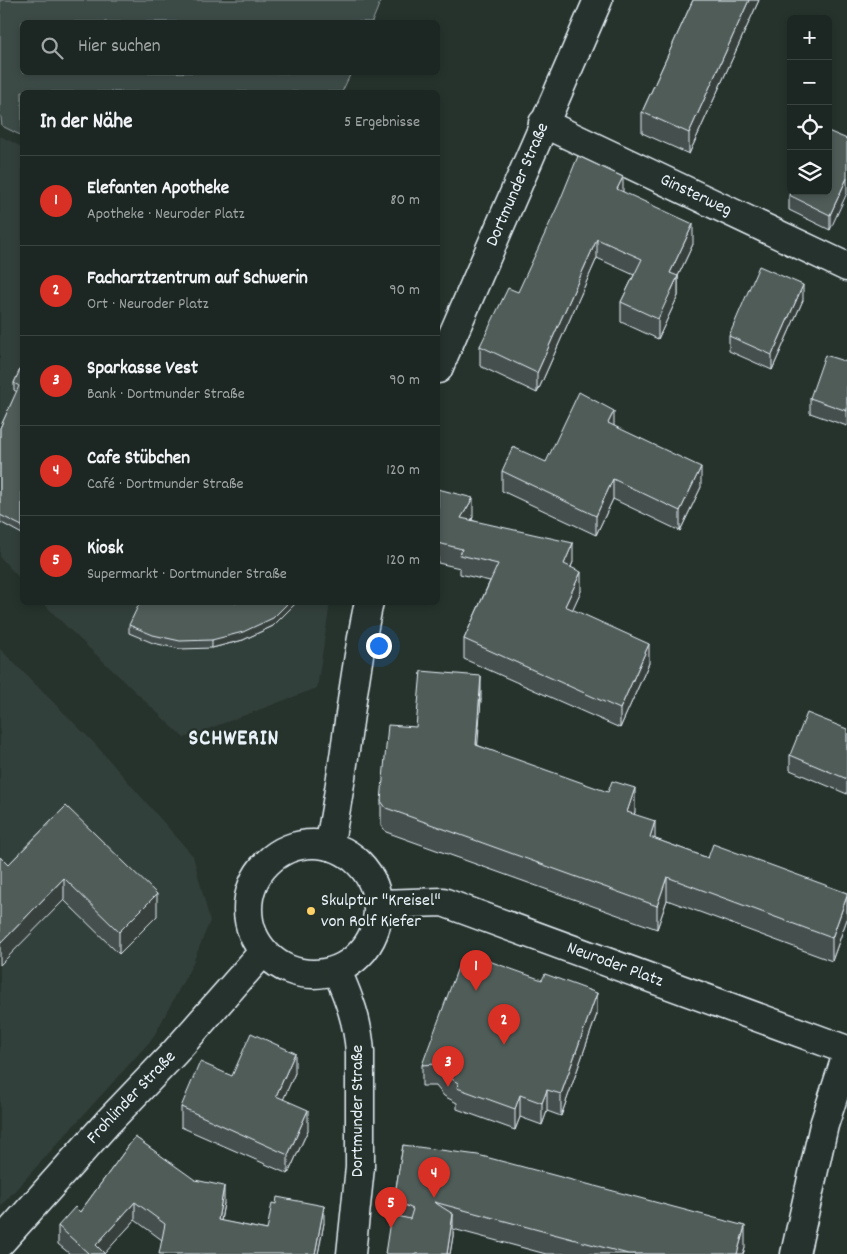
<!DOCTYPE html>
<html lang="de">
<meta charset="utf-8">
<style>
:root{--surface:#1c2622;--page:#252e2a;--text:#f1f3f6;--muted:#a0a5a5;--line:#3a4340;--accent:#d93025}
body{margin:0;font-family:Dekko,sans-serif;background:var(--page);color:var(--text)}
.controls{position:absolute;right:15px;top:15px;display:grid;overflow:hidden;border-radius:8px;box-shadow:0 2px 8px #0003}
.controls button{width:45px;height:45px;display:grid;place-items:center;padding:0;border:0;border-bottom:1px solid var(--line);background:var(--surface);color:var(--text);font:25px sans-serif}
.you{position:absolute;left:378px;top:645px;width:18px;height:18px;margin:-12px;border:4px solid #fff;border-radius:50%;background:#1a73e8;box-shadow:0 0 0 8px #1a73e833}
.badge{display:grid;place-items:center;width:32px;height:32px;border-radius:50%;background:var(--accent);color:#fff;font-size:16px;font-weight:700}
.pin{position:absolute;translate:-50% -41px;filter:drop-shadow(0 1px 2px #0008)}
.pin::after{content:'';position:absolute;top:26px;width:18px;height:15px;background:inherit;clip-path:polygon(0 0,100% 0,50% 100%)}
.list{margin:0;padding:0;list-style:none}
h2{display:flex;justify-content:space-between;align-items:center;height:65px;margin:0;padding:0 20px;font-size:21px}
h2 small{font-size:16px;font-weight:400;color:var(--muted)}
.list li{display:grid;grid-template-columns:32px 1fr auto;gap:15px;align-items:center;box-sizing:border-box;height:90px;padding:0 20px;border-top:1px solid var(--line)}
.list b{display:block;font-size:19px;white-space:nowrap}
.list p{margin:0;font-size:16px;white-space:nowrap;color:var(--muted)}
.list em{font-size:16px;font-style:normal;color:var(--muted)}
.icon{flex:none;width:28px;height:28px;fill:none;stroke:currentColor;stroke-width:2;stroke-linecap:round;stroke-linejoin:round}
.map{position:relative;flex:none;width:847px;height:1254px;overflow:hidden}
.search{position:absolute;background:var(--surface);box-shadow:0 2px 8px #0003;left:20px;top:20px;width:420px;height:55px;display:flex;align-items:center;gap:12px;box-sizing:border-box;padding:0 18px;border-radius:8px;color:var(--muted);font-size:19px}
.panel{position:absolute;background:var(--surface);box-shadow:0 2px 8px #0003;left:20px;top:90px;width:420px;height:515px;border-radius:8px}
.map>svg:first-child{display:block}
.built{fill:#333f3a}
.green{fill:#3e4b47;stroke:#939ea0}
.lines{fill:none;stroke-linecap:round;stroke-linejoin:round}
.minor-casing{stroke:#e8f1f8;stroke-width:31}
.major-casing{stroke:#e8f1f8;stroke-width:31}
.minor{stroke:#26332d;stroke-width:28}
.major{stroke:#26332d;stroke-width:28}
.wall{fill:#454f4d;stroke:#e8f1f8}
.shaded-wall{fill:#38403e;stroke:#e8f1f8}
.building{fill:#505c59;stroke:#e8f1f8}
.poi-dot{fill:#ffd166;stroke:#26332d;stroke-width:2}
.labels{text-anchor:middle;dominant-baseline:central;stroke-width:5;stroke-linejoin:round;paint-order:stroke}
.street-label{font-size:18px;fill:#e8f1f8;stroke:#26332d}
.poi-label{font-size:18px;fill:#e8f1f8;stroke:#26332d;text-anchor:start}
.district-label{font-size:22px;font-weight:bold;letter-spacing:1px;fill:#e8f1f8;stroke:#26332d}
</style>
<div class="map">
<svg width="847" height="1254" viewBox="0 0 847 1254">
<rect width="100%" height="100%" fill="#26332d"/>
<filter id="ink" filterUnits="userSpaceOnUse"><feTurbulence type="fractalNoise" baseFrequency=".02" numOctaves="2"/><feDisplacementMap in="SourceGraphic" scale="10" xChannelSelector="R" yChannelSelector="G"/><feConvolveMatrix kernelMatrix="1 2 1 2 8 2 1 2 1" color-interpolation-filters="sRGB"/></filter>
<g filter="url(#ink)">
<g class="built">
<path d="M 0,136 L 22,147 L 22,581 L 0,557 Z"/>
<path d="M 43,603 L 330,603 L 317,688 L 184,738 L 69,629 Z"/>
<path d="M 0,649 L 95,744 L 193,856 L 210,921 L 192,965 L 153,1038 L 0,1207 Z"/>
</g>
<path class="green" d="M 0,0 L 381,0 L 372,22 L 22,22 L 22,72 L 351,73 L 342,92 L 22,92 L 22,136 L 2,126 L 0,109 Z"/>
<g class="lines">
<g class="minor-casing">
<g id="minor">
<path id="s1" d="M 543,123 L 847,267"/>
<path id="s2" d="M 378,904 L 443,902 L 847,1050"/>
<path id="s3" d="M 0,1243 L 108,1122 L 175,1052 L 263,952"/>
<path d="M 795,1254 L 824,1125 L 847,1054"/>
</g>
</g>
<g class="major-casing">
<g id="major">
<path id="s4" d="M 438,369 L 598,0"/>
<circle cx="313" cy="909" r="65"/>
<path d="M 329,846 C 346,765 351,683 369,602"/>
<path d="M 337,971 C 349,998 358,1022 360,1052 L 360,1167 L 351,1254"/>
</g>
</g>
<use href="#minor" class="minor"/>
<use href="#major" class="major"/>
</g>
<g class="wall">
<path d="M 693,0 L 759,0 L 689,154 L 642,133 L 642,112 Z"/>
<path d="M 847,139 L 830,230 L 789,210 L 789,195 Z"/>
<path d="M 623,192 L 693,244 L 678,276 L 678,296 L 658,339 L 621,322 L 621,302 L 634,275 L 597,258 L 537,393 L 480,366 L 480,346 L 518,292 Z"/>
<path d="M 803,300 L 772,370 L 729,351 L 729,336 Z"/>
<path d="M 847,362 L 847,426 L 810,413 L 810,398 Z"/>
<path d="M 22,365 L 22,534 L 0,522 L 0,428 L 17,392 L 14,390 L 14,383 Z"/>
<path d="M 614,426 L 701,487 L 680,531 L 613,499 L 596,535 L 502,491 L 502,471 L 546,462 Z"/>
<path d="M 438,489 L 473,517 L 472,520 L 573,562 L 571,567 L 581,591 L 572,610 L 649,663 L 620,728 L 464,659 L 464,639 L 490,581 L 460,574 L 460,568 L 438,563 Z"/>
<path d="M 129,625 L 273,626 L 243,640 L 212,648 L 180,649 L 153,643 L 129,633 Z"/>
<path d="M 481,699 L 477,745 L 635,812 L 634,814 L 655,839 L 708,858 L 847,893 L 847,919 L 832,961 L 667,900 L 657,929 L 386,832 L 381,825 L 381,801 L 416,727 Z"/>
<path d="M 847,729 L 847,794 L 790,770 L 790,755 Z"/>
<path d="M 66,806 L 157,916 L 119,954 L 64,900 L 8,865 Z"/>
<path d="M 597,1014 L 561,1116 L 547,1111 L 542,1125 L 520,1117 L 515,1130 L 457,1109 L 457,1103 L 444,1096 L 436,1086 L 422,1086 L 422,1065 Z"/>
<path d="M 295,1073 L 283,1099 L 308,1130 L 288,1174 L 181,1127 L 181,1107 L 232,1076 Z"/>
<path d="M 135,1137 L 224,1203 L 221,1221 L 267,1230 L 324,1223 L 318,1254 L 162,1240 L 135,1220 L 104,1253 L 105,1254 L 70,1254 L 58,1244 L 58,1226 L 80,1212 Z"/>
<path d="M 403,1145 L 745,1248 L 743,1254 L 546,1254 L 453,1229 L 453,1236 L 450,1254 L 385,1254 L 392,1222 L 394,1216 L 394,1200 Z"/>
</g>
<g class="shaded-wall">
<path d="M 749,0 L 759,0 L 689,154 L 689,133 Z"/>
<path d="M 623,177 L 623,197 L 617,189 Z"/>
<path d="M 847,178 L 847,193 L 830,230 L 830,215 Z"/>
<path d="M 693,224 L 693,244 L 671,291 L 678,276 L 678,296 L 658,339 L 658,319 L 670,273 Z"/>
<path d="M 597,239 L 597,258 L 537,393 L 537,373 Z"/>
<path d="M 803,285 L 803,300 L 772,370 L 772,355 Z"/>
<path d="M 614,411 L 614,431 L 608,423 Z"/>
<path d="M 701,467 L 701,487 L 680,531 L 680,511 Z"/>
<path d="M 613,479 L 613,499 L 596,535 L 596,516 Z"/>
<path d="M 473,498 L 473,517 L 461,537 L 461,518 Z"/>
<path d="M 573,543 L 573,562 L 564,583 L 564,564 Z"/>
<path d="M 581,572 L 581,591 L 565,626 L 565,606 Z"/>
<path d="M 289,602 L 297,602 L 273,626 L 243,640 L 212,648 L 212,640 Z"/>
<path d="M 649,644 L 649,663 L 620,728 L 620,709 Z"/>
<path d="M 481,676 L 481,699 L 476,768 L 476,745 Z"/>
<path d="M 635,788 L 635,812 L 627,835 L 627,812 Z"/>
<path d="M 655,821 L 655,845 L 650,837 Z"/>
<path d="M 667,877 L 667,900 L 657,929 L 657,906 Z"/>
<path d="M 64,878 L 64,900 L 0,965 L 0,944 Z"/>
<path d="M 157,894 L 157,916 L 119,954 L 119,932 Z"/>
<path d="M 847,896 L 847,919 L 832,961 L 832,938 Z"/>
<path d="M 597,993 L 597,1014 L 561,1116 L 561,1094 Z"/>
<path d="M 295,1053 L 295,1073 L 276,1116 L 276,1096 Z"/>
<path d="M 547,1090 L 547,1111 L 542,1125 L 542,1103 Z"/>
<path d="M 520,1095 L 520,1117 L 515,1130 L 515,1109 Z"/>
<path d="M 308,1110 L 308,1130 L 288,1174 L 288,1155 Z"/>
<path d="M 224,1186 L 224,1203 L 218,1237 L 218,1220 Z"/>
<path d="M 135,1202 L 135,1220 L 104,1254 L 96,1245 Z"/>
<path d="M 324,1206 L 324,1223 L 318,1254 L 315,1254 Z"/>
<path d="M 453,1214 L 453,1236 L 450,1254 L 447,1254 Z"/>
<path d="M 745,1226 L 745,1248 L 743,1254 L 737,1254 Z"/>
</g>
<g class="building">
<path d="M 693,0 L 749,0 L 689,133 L 642,112 Z"/>
<path d="M 828,131 L 847,139 L 847,178 L 830,215 L 789,195 L 791,191 L 828,191 Z"/>
<path d="M 578,156 L 623,177 L 617,189 L 693,224 L 670,273 L 678,276 L 658,319 L 621,302 L 642,259 L 597,239 L 537,373 L 480,346 L 508,288 L 518,292 L 559,203 Z"/>
<path d="M 759,266 L 803,285 L 772,355 L 729,336 Z"/>
<path d="M 825,355 L 847,362 L 847,411 L 810,398 Z"/>
<path d="M 22,365 L 22,526 L 0,515 L 0,428 L 19,386 L 14,383 Z"/>
<path d="M 579,392 L 614,411 L 608,423 L 701,467 L 680,511 L 613,479 L 596,516 L 502,471 L 513,447 L 546,462 Z"/>
<path d="M 438,489 L 473,498 L 461,518 L 573,543 L 564,564 L 581,572 L 565,606 L 649,644 L 620,709 L 464,639 L 498,564 L 460,555 L 462,549 L 438,543 Z"/>
<path d="M 140,602 L 289,602 L 273,618 L 243,632 L 212,640 L 180,641 L 153,635 L 129,625 Z"/>
<path d="M 421,671 L 481,676 L 476,745 L 608,792 L 612,781 L 635,788 L 627,812 L 655,821 L 650,837 L 708,858 L 713,844 L 847,893 L 847,896 L 832,938 L 667,877 L 657,906 L 386,808 L 381,801 L 388,725 L 416,727 Z"/>
<path d="M 807,713 L 847,729 L 847,779 L 790,755 Z"/>
<path d="M 66,806 L 157,894 L 119,932 L 64,878 L 0,944 L 0,857 L 8,865 Z"/>
<path d="M 475,956 L 542,980 L 545,974 L 597,993 L 561,1094 L 547,1090 L 542,1103 L 520,1095 L 515,1109 L 457,1088 L 458,1083 L 444,1074 L 436,1064 L 422,1065 L 460,962 Z"/>
<path d="M 251,1033 L 295,1053 L 276,1096 L 308,1110 L 288,1155 L 181,1107 L 200,1062 L 232,1076 Z"/>
<path d="M 135,1137 L 195,1180 L 224,1186 L 218,1220 L 267,1230 L 272,1203 L 276,1204 L 277,1197 L 324,1206 L 315,1254 L 159,1254 L 165,1224 L 135,1202 L 96,1245 L 105,1254 L 88,1254 L 88,1253 L 58,1226 L 75,1207 L 80,1212 Z"/>
<path d="M 403,1145 L 478,1155 L 745,1226 L 737,1254 L 628,1254 L 434,1202 L 453,1214 L 447,1254 L 385,1254 L 390,1221 L 392,1222 L 393,1215 L 410,1219 L 413,1209 L 394,1200 Z"/>
</g>
</g>
<circle class="poi-dot" cx="311" cy="911" r="5"/>
<g class="labels">
<g class="street-label">
<text stroke="none"><textPath href="#s4" startOffset="201">Dortmunder Straße</textPath></text>
<text stroke="none"><textPath href="#s1" startOffset="169">Ginsterweg</textPath></text>
<text stroke="none"><textPath href="#s2" startOffset="248">Neuroder Platz</textPath></text>
<text stroke="none"><textPath href="#s3" startOffset="196">Frohlinder Straße</textPath></text>
<text transform="translate(358 1111) rotate(-90)">Dortmunder Straße</text>
</g>
<g class="poi-label">
<text x="321" y="901">Skulptur "Kreisel"<tspan x="321" dy="21">von Rolf Kiefer</tspan></text>
</g>
<g class="district-label">
<text x="234" y="739">SCHWERIN</text>
</g>
</g>
</svg>
<div class="controls">
<button>+</button>
<button>−</button>
<button><svg class="icon" aria-label="locate" viewBox="0 0 24 24"><circle cx="12" cy="12" r="6"/><path d="M12 2v4M12 18v4M2 12h4M18 12h4"/></svg></button>
<button><svg class="icon" aria-label="layers" viewBox="0 0 24 24"><path d="M12 4l9 5-9 5-9-5zM3 14l9 5 9-5"/></svg></button>
</div>
<div class="you"></div>
<div class="pin badge" style="left:476px;top:991px">1</div>
<div class="pin badge" style="left:504px;top:1045px">2</div>
<div class="pin badge" style="left:448px;top:1087px">3</div>
<div class="pin badge" style="left:434px;top:1198px">4</div>
<div class="pin badge" style="left:391px;top:1228px">5</div>
<div class="search"><svg class="icon" aria-label="search" viewBox="0 0 24 24"><circle cx="10" cy="10" r="6"/><path d="M15 15l6 6"/></svg>Hier suchen</div>
<section class="panel">
<h2>In der Nähe<small>5 Ergebnisse</small></h2>
<ul class="list">
<li><span class="badge">1</span><div><b>Elefanten Apotheke</b><p>Apotheke · Neuroder Platz</p></div><em>80 m</em></li>
<li><span class="badge">2</span><div><b>Facharztzentrum auf Schwerin</b><p>Ort · Neuroder Platz</p></div><em>90 m</em></li>
<li><span class="badge">3</span><div><b>Sparkasse Vest</b><p>Bank · Dortmunder Straße</p></div><em>90 m</em></li>
<li><span class="badge">4</span><div><b>Cafe Stübchen</b><p>Café · Dortmunder Straße</p></div><em>120 m</em></li>
<li><span class="badge">5</span><div><b>Kiosk</b><p>Supermarkt · Dortmunder Straße</p></div><em>120 m</em></li>
</ul>
</section>
</div>
